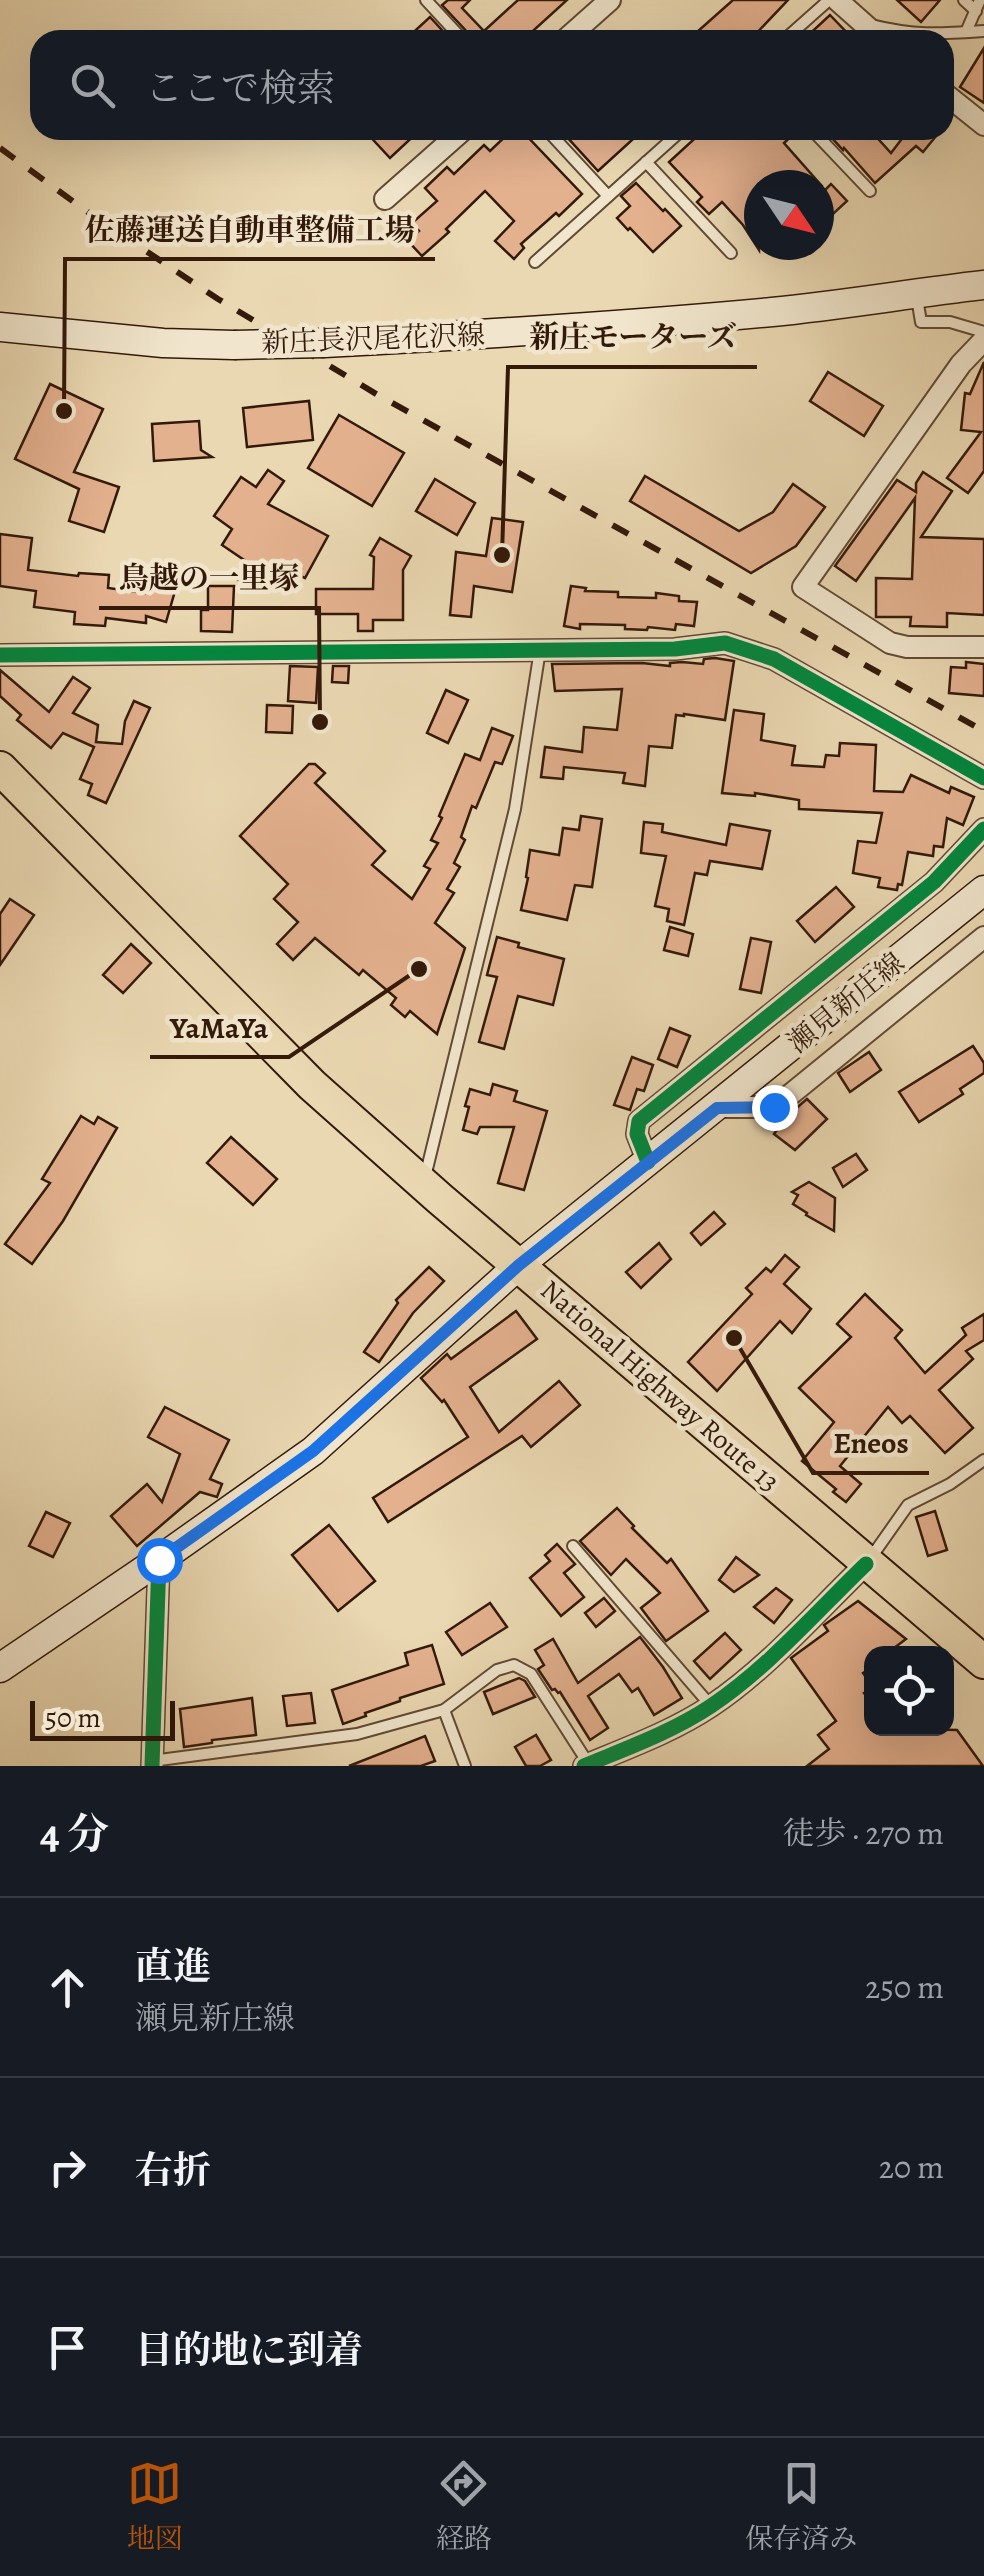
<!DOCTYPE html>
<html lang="ja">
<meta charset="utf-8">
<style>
:root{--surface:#171b24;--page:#242831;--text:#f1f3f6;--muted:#9ea1a6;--line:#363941;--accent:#b45309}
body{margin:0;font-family:Alegreya,"Noto Serif JP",serif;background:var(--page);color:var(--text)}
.controls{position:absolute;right:30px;bottom:30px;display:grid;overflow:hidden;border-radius:20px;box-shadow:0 10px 40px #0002}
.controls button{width:90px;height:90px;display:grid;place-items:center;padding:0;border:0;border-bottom:2px solid var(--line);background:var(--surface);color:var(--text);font:50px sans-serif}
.compass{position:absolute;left:744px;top:170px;width:90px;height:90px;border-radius:50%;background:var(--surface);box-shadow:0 10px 40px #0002;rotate:125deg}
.scale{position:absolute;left:30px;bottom:25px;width:145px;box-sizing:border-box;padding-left:10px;border:5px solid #33190a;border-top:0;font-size:28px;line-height:35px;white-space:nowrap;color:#33190a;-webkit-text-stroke:8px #f1e6cd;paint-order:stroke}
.stop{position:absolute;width:30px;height:30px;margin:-22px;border:8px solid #1a73e8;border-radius:50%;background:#fff}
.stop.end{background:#1a73e8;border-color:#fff;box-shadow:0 2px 10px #0008}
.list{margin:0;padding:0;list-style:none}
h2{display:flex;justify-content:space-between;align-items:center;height:130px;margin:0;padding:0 40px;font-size:42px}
h2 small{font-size:32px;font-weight:400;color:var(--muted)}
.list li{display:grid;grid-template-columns:65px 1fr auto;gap:30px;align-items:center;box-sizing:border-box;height:180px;padding:0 40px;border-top:2px solid var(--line)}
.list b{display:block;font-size:38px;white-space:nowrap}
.list p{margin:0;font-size:32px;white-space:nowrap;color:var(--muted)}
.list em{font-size:32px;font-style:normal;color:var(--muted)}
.icon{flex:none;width:55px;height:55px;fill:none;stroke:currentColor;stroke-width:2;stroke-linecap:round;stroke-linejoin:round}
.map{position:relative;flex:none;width:984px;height:1766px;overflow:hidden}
.search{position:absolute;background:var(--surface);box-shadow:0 10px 40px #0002;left:30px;right:30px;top:30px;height:110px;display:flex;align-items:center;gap:25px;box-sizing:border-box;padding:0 35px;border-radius:30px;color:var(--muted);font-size:38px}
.sheet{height:670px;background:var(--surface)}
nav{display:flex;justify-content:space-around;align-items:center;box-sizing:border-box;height:140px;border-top:2px solid var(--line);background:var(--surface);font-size:28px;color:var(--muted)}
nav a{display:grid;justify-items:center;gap:5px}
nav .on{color:var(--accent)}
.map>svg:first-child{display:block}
.building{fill:#e4b18f;stroke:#33190a;stroke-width:2.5}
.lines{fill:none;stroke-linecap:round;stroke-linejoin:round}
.service-casing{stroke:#614934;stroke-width:14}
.minor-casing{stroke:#614934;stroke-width:24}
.secondary-casing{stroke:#33190a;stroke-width:31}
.trunk-casing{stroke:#33190a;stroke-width:36}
.service{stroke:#f1e6cd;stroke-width:10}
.minor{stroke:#f1e6cd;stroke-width:20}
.secondary{stroke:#f1e6cd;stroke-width:28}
.trunk{stroke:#ead8b2;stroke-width:32}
.rail{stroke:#33190a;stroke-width:6;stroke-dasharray:18 18;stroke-linecap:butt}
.secondary-bridge-casing{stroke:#33190a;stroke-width:31;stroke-linecap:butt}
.secondary-bridge{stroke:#f1e6cd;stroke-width:28}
.cycleway-casing{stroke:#f1e6cd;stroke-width:21}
.cycleway{stroke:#00873e;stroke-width:15}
.route{stroke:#1a73e8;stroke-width:12}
.labels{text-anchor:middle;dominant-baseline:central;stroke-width:9;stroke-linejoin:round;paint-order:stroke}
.street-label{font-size:28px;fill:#33190a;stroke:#f1e6cd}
.leader{fill:none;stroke:#33190a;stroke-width:4}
.callout-dot{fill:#33190a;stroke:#f1e6cd;stroke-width:4}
.callout-label{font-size:30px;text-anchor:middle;font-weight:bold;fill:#33190a;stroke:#f1e6cd;stroke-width:9;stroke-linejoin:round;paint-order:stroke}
</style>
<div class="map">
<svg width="984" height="1766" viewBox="0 0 984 1766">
<rect width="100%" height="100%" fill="#ead8b2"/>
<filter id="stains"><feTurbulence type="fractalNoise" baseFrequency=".002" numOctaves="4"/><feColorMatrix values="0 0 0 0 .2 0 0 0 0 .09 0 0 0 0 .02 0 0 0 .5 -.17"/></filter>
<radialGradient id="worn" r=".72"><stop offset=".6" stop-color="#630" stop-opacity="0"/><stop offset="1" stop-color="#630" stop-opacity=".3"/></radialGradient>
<g class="building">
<path d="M 448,0 L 470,0 L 462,8 L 484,31 L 518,0 L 567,0 L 523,40 L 472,40 L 469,34 L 442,5 Z"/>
<path d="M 733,0 L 788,0 L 750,40 L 688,40 Z"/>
<path d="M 897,0 L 940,0 L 921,22 Z"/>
<path d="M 830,15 L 854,40 L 803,40 Z"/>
<path d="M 430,17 L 451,40 L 405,40 Z"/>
<path d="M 984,48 L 984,103 L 960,87 Z"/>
<path d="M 364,130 L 420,130 L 390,158 Z"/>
<path d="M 512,130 L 521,130 L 582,194 L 559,216 L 556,213 L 521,244 L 524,248 L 514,259 L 495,241 L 514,221 L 485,191 L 446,229 L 449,232 L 422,256 L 408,241 L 419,231 L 412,223 L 437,201 L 425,188 L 447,167 L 454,174 L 484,145 L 490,151 Z"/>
<path d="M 575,130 L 643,130 L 598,171 L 567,137 Z"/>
<path d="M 704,130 L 798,130 L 784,143 L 821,185 L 759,185 L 759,250 L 743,225 L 722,202 L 709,214 L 697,202 L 702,197 L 669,162 Z"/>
<path d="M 828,130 L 870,130 L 891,153 L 904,136 L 896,130 L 941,130 L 923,152 L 916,146 L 875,183 L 844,148 L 843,150 L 831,137 L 833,135 Z"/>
<path d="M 636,183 L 663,211 L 665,209 L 681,226 L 653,252 L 630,228 L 628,230 L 617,218 L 630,206 L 621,196 Z"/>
<path d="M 831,184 L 847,201 L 819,227 L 819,196 Z"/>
<path d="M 984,362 L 984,471 L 968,493 L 947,478 L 981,432 L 961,430 L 965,393 L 970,394 Z"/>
<path d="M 828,372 L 883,406 L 864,436 L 810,401 Z"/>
<path d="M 50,384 L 103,409 L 74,472 L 119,487 L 104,532 L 69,521 L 79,489 L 15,459 Z"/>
<path d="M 309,401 L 313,440 L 247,447 L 243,408 Z"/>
<path d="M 339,415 L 404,453 L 372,506 L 308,468 Z"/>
<path d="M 199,421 L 201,450 L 212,457 L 154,461 L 152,424 Z"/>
<path d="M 268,470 L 284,481 L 268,504 L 328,536 L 305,578 L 277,563 L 261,592 L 238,580 L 247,562 L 222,545 L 232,529 L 214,516 L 241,477 L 256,487 Z"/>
<path d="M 923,472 L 952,491 L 921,537 L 984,539 L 984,615 L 947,613 L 947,627 L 910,626 L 911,617 L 876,617 L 876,578 L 912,579 L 915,498 L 856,581 L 835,566 L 897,480 L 916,492 L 916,483 Z"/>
<path d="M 645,476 L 739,531 L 773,512 L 793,484 L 825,507 L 796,546 L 751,573 L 630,501 Z"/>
<path d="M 435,479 L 475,503 L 457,535 L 416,511 Z"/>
<path d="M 492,518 L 523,522 L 512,592 L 474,586 L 471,617 L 450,615 L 456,552 L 486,556 Z"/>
<path d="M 0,534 L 32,538 L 28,570 L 78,576 L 79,573 L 109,575 L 108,588 L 145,593 L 148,583 L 175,591 L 166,622 L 146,616 L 146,623 L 106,618 L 105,626 L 74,624 L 75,612 L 34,607 L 36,591 L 0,586 Z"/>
<path d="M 380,538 L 411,556 L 403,570 L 403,620 L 373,620 L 373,631 L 358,631 L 358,614 L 316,614 L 316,589 L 373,589 L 374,557 L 370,555 Z"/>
<path d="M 208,586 L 234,586 L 232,632 L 201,631 L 201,610 L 208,610 Z"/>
<path d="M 571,586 L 586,588 L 585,591 L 618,592 L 618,597 L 656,598 L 656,593 L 679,596 L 679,601 L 697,602 L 694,626 L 676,624 L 675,630 L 648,627 L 647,630 L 625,629 L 625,625 L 580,624 L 580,629 L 564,626 Z"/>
<path d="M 715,658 L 734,661 L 725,720 L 684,714 L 684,716 L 676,715 L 672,748 L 649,746 L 645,786 L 623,783 L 625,773 L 564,767 L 563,779 L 541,777 L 545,747 L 582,752 L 584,727 L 617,730 L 622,689 L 555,691 L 552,664 L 642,663 L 670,666 L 670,663 L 682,662 L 703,664 L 704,659 Z"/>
<path d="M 966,662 L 984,664 L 984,696 L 949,693 L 951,667 L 966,668 Z"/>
<path d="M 290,666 L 318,667 L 316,703 L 288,701 Z"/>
<path d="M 333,666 L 349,666 L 348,683 L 332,682 Z"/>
<path d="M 0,670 L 49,712 L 73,677 L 90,688 L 73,713 L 98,725 L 96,742 L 122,744 L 125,721 L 134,701 L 150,708 L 106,803 L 88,795 L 92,784 L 80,779 L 94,747 L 63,733 L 51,748 L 17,720 L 21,715 L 0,696 Z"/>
<path d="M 446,690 L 468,700 L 448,743 L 427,733 Z"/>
<path d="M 267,705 L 293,706 L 292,733 L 266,732 Z"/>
<path d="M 734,710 L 764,714 L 761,740 L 795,746 L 792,765 L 824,767 L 826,755 L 839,756 L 840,743 L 876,745 L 874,791 L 903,792 L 911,775 L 949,793 L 951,787 L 974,797 L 963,825 L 947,818 L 943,847 L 934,846 L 933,856 L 908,852 L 902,885 L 898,884 L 897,890 L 878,887 L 880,878 L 853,873 L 858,841 L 876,843 L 882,813 L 799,809 L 799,800 L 755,793 L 755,796 L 722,793 Z"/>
<path d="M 492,728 L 513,736 L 502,764 L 495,762 L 476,808 L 472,806 L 461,837 L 465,840 L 454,863 L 460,867 L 447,889 L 454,893 L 435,923 L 465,948 L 437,1034 L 410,1011 L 405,1017 L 391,1005 L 396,998 L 363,970 L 359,975 L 315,938 L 293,960 L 277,944 L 298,922 L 274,899 L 288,884 L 240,836 L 309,764 L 315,764 L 325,773 L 315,783 L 385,851 L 372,865 L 412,899 L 430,869 L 424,866 L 438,843 L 431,840 L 442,818 L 439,816 L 465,754 L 480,760 Z"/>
<path d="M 581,816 L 602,819 L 592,887 L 575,885 L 567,920 L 521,910 L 528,878 L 526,877 L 530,850 L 559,855 L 563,828 L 579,830 Z"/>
<path d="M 644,822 L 663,824 L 662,832 L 726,845 L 730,824 L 770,831 L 762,869 L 710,861 L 707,875 L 695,873 L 684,925 L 667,921 L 669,909 L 655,906 L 666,856 L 641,853 Z"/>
<path d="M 836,887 L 854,907 L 815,942 L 797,921 Z"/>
<path d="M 10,899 L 34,915 L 0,965 L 0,914 Z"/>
<path d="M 670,927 L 693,934 L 688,956 L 664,950 Z"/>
<path d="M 497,937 L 519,943 L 518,947 L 564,959 L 553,1005 L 518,996 L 504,1049 L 479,1042 L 497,977 L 487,975 Z"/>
<path d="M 751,938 L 771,942 L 761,993 L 740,989 Z"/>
<path d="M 131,944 L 151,963 L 123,993 L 103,975 Z"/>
<path d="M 670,1028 L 690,1036 L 677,1067 L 658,1059 Z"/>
<path d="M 973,1046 L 984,1063 L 984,1073 L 960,1089 L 963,1094 L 919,1122 L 899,1092 Z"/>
<path d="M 869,1052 L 881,1070 L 850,1092 L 838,1073 Z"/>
<path d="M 632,1057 L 653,1065 L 644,1091 L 637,1089 L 630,1110 L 614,1105 Z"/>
<path d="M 493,1084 L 517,1091 L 514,1101 L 547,1111 L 524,1190 L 498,1183 L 514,1127 L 480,1127 L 477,1134 L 463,1130 L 469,1107 L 465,1106 L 470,1089 L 490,1095 Z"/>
<path d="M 807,1099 L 827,1119 L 795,1150 L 774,1134 L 786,1117 Z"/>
<path d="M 81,1116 L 94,1124 L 98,1117 L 117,1128 L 63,1221 L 32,1264 L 5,1244 L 50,1183 L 42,1179 Z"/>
<path d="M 231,1137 L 277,1179 L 253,1205 L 207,1163 Z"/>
<path d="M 856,1154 L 867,1170 L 843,1187 L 833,1168 Z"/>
<path d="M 809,1182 L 835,1198 L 834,1231 L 806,1215 L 807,1213 L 793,1204 L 798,1195 L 792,1192 Z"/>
<path d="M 714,1212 L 725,1224 L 701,1245 L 691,1233 Z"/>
<path d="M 659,1243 L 671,1259 L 641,1288 L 626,1272 Z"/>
<path d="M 785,1255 L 799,1267 L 784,1284 L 811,1309 L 792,1333 L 780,1321 L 717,1391 L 688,1362 L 752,1294 L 746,1288 L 766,1268 L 771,1272 Z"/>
<path d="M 429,1267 L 444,1281 L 413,1313 L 379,1362 L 364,1352 L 398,1303 L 396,1300 Z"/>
<path d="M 865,1294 L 902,1330 L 895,1338 L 925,1373 L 966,1335 L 962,1328 L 984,1314 L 984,1340 L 966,1351 L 973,1359 L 939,1390 L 973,1428 L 945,1453 L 910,1416 L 902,1423 L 888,1407 L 840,1466 L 861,1484 L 846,1502 L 833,1492 L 836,1489 L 802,1461 L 834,1422 L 799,1388 L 851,1337 L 837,1324 Z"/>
<path d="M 516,1311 L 537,1339 L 470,1387 L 499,1432 L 559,1381 L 580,1405 L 531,1447 L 522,1436 L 388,1522 L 373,1498 L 468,1437 L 444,1400 L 442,1402 L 421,1378 L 447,1354 L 451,1359 Z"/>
<path d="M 165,1407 L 229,1440 L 210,1479 L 222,1484 L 217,1497 L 200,1492 L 137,1546 L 111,1516 L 147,1484 L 162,1502 L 180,1454 L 148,1437 Z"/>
<path d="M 617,1508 L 634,1526 L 632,1528 L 667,1563 L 671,1559 L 708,1611 L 666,1641 L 641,1608 L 660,1593 L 626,1559 L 611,1575 L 580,1541 Z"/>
<path d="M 935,1511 L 947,1550 L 928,1556 L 916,1517 Z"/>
<path d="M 46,1512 L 70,1523 L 53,1557 L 29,1546 Z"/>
<path d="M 329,1525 L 375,1581 L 338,1611 L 292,1555 Z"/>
<path d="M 557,1544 L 575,1564 L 564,1573 L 584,1597 L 561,1616 L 530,1578 L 550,1561 L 545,1555 Z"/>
<path d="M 736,1557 L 759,1575 L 734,1592 L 719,1580 Z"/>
<path d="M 776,1588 L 792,1600 L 774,1623 L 754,1607 Z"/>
<path d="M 604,1598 L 615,1611 L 596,1627 L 585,1613 Z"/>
<path d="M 858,1601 L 906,1639 L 886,1654 L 872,1654 L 872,1667 L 863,1673 L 872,1685 L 872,1688 L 864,1693 L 872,1703 L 872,1728 L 957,1730 L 983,1766 L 807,1766 L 829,1749 L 818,1735 L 836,1721 L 791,1658 L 828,1631 L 824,1625 Z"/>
<path d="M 490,1603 L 507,1627 L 462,1655 L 446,1632 Z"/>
<path d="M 725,1633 L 741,1650 L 710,1679 L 694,1661 Z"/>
<path d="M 640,1637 L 663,1667 L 682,1698 L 654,1715 L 638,1688 L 632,1692 L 619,1674 L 588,1696 L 608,1728 L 590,1740 L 560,1692 L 558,1693 L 555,1689 L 552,1690 L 538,1669 L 544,1665 L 535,1650 L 553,1639 L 578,1683 Z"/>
<path d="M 432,1645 L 444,1684 L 400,1698 L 400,1701 L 365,1713 L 366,1716 L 343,1724 L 332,1690 L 408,1665 L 405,1653 Z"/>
<path d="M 519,1678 L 525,1681 L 535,1697 L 493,1714 L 484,1692 Z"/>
<path d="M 311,1693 L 315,1723 L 287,1726 L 283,1696 Z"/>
<path d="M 252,1698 L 256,1735 L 212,1740 L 212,1743 L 184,1747 L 180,1709 Z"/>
<path d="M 536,1735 L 551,1760 L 540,1766 L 526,1766 L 515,1747 Z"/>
<path d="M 425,1736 L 435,1761 L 421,1766 L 349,1766 Z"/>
</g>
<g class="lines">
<g class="service-casing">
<g id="service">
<path d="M 426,0 L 463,40"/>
<path d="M 964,0 L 976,11"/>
<path d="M 871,25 C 916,36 939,34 984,31"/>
<path d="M 966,32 L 980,0"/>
<path d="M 784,40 L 829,0"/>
<path d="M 547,130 L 608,196"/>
<path d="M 812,130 L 870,191"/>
<path d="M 646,162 L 731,253"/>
<path d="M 535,262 L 682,130"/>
<path d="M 917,298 L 921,322 L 950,322 L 984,332"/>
<path d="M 425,1177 L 515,809 L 540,650"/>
<path d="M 573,1546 L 711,1706"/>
<path d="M 870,1559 L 908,1505 L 950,1484 L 984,1460"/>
<path d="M 444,1710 L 465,1766"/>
<path d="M 152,1761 L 357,1734 L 444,1710 L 497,1670 L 514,1665 L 531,1674 L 588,1763"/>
</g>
</g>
<g class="minor-casing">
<g id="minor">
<path d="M 837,0 L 882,40"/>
<path d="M 565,40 L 610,0"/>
<path d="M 944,93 L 984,125"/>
<path d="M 385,199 L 463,130"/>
<path d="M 984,340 L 961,364 L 803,587 L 890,643 L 907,647 L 984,647"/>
<path d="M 0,655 L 675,649 L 725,643 L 774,659 L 984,778"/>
<path d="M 717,1107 L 775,1107 L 984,937"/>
<path d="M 648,1162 L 637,1134 L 639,1121 L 934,882 L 984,829"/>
<path d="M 152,1766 L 159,1560"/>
<path d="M 584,1766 C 627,1748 672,1732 711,1706 C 768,1668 817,1611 866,1564"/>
</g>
</g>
<g class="secondary-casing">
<g id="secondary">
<path d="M 0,327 L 163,343 L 234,345"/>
<path d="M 324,343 C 473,335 623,326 772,312 C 843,305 913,293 984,285"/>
<path d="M 0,1668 L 159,1560 L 313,1451 L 519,1265 L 984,890"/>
</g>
</g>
<g class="trunk-casing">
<path id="trunk" d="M 0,768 L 312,1085 L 439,1198 L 984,1662"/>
</g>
<use href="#service" class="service"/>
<use href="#minor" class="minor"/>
<use href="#secondary" class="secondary"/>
<use href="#trunk" class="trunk"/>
<path class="rail" d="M 0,148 L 89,213 L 218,299 L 378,395 L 984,731"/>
<g class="secondary-bridge-casing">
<path id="secondary-bridge" d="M 234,345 L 324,343"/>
</g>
<use href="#secondary-bridge" class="secondary-bridge"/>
<g class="cycleway-casing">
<g id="cycleway">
<path d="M 0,655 L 675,649 L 725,643 L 774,659 L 984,778"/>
<path d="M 648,1162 L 637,1134 L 639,1121 L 934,882 L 984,829"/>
<path d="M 152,1766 L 159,1560"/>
<path d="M 584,1766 C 627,1748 672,1732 711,1706 C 768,1668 817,1611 866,1564"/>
</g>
</g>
<use href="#cycleway" class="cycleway"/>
</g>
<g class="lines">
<path class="route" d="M 159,1560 L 313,1451 L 519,1265 L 717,1108 L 774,1107"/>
</g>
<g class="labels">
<g class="street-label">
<text transform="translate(373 339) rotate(-2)">新庄長沢尾花沢線</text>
<text transform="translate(846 1003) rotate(-39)">瀬見新庄線</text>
<text transform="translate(660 1386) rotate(41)">National Highway Route 13</text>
</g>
</g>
<path class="leader" d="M64 411L65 259H435M502 555L508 367H757M320 722L319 608H99M419 969L289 1057H150M734 1338L813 1473H929"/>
<g class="callout-dot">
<circle cx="64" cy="411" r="10"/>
<circle cx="502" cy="555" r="10"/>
<circle cx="320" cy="722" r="10"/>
<circle cx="419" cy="969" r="10"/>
<circle cx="734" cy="1338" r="10"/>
</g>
<g class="callout-label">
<text x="250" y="240">佐藤運送自動車整備工場</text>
<text x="633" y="347">新庄モーターズ</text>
<text x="209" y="588">鳥越の一里塚</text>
<text x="219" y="1038">YaMaYa</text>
<text x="871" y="1453">Eneos</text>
</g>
<rect width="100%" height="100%" filter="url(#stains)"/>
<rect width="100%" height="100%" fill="url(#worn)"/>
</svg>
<div class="controls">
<button><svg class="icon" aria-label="locate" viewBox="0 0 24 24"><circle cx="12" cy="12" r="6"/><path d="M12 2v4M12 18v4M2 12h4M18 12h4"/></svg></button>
</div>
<svg class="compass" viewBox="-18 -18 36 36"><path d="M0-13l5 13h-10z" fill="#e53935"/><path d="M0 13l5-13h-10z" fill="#9ea1a6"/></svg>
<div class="scale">50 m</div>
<div class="stop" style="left:159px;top:1560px"></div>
<div class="stop end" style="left:774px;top:1107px"></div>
<div class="search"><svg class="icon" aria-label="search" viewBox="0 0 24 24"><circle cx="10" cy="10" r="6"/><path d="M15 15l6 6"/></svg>ここで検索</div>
</div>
<section class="sheet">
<h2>4 分<small>徒歩 · 270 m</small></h2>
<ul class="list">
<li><svg class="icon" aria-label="ahead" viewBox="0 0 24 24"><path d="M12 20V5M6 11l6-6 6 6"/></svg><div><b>直進</b><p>瀬見新庄線</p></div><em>250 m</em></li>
<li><svg class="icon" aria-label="right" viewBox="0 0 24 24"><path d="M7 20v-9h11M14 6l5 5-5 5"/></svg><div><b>右折</b></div><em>20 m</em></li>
<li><svg class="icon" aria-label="arrive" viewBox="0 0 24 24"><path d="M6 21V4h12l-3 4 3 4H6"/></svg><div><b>目的地に到着</b></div></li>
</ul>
</section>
<nav>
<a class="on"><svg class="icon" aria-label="map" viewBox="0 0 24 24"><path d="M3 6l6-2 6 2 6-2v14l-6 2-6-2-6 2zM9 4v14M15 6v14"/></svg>地図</a>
<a><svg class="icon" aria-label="directions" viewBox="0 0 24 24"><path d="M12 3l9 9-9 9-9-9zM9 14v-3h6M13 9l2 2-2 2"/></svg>経路</a>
<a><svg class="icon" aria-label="saved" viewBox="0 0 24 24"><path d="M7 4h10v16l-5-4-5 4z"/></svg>保存済み</a>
</nav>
